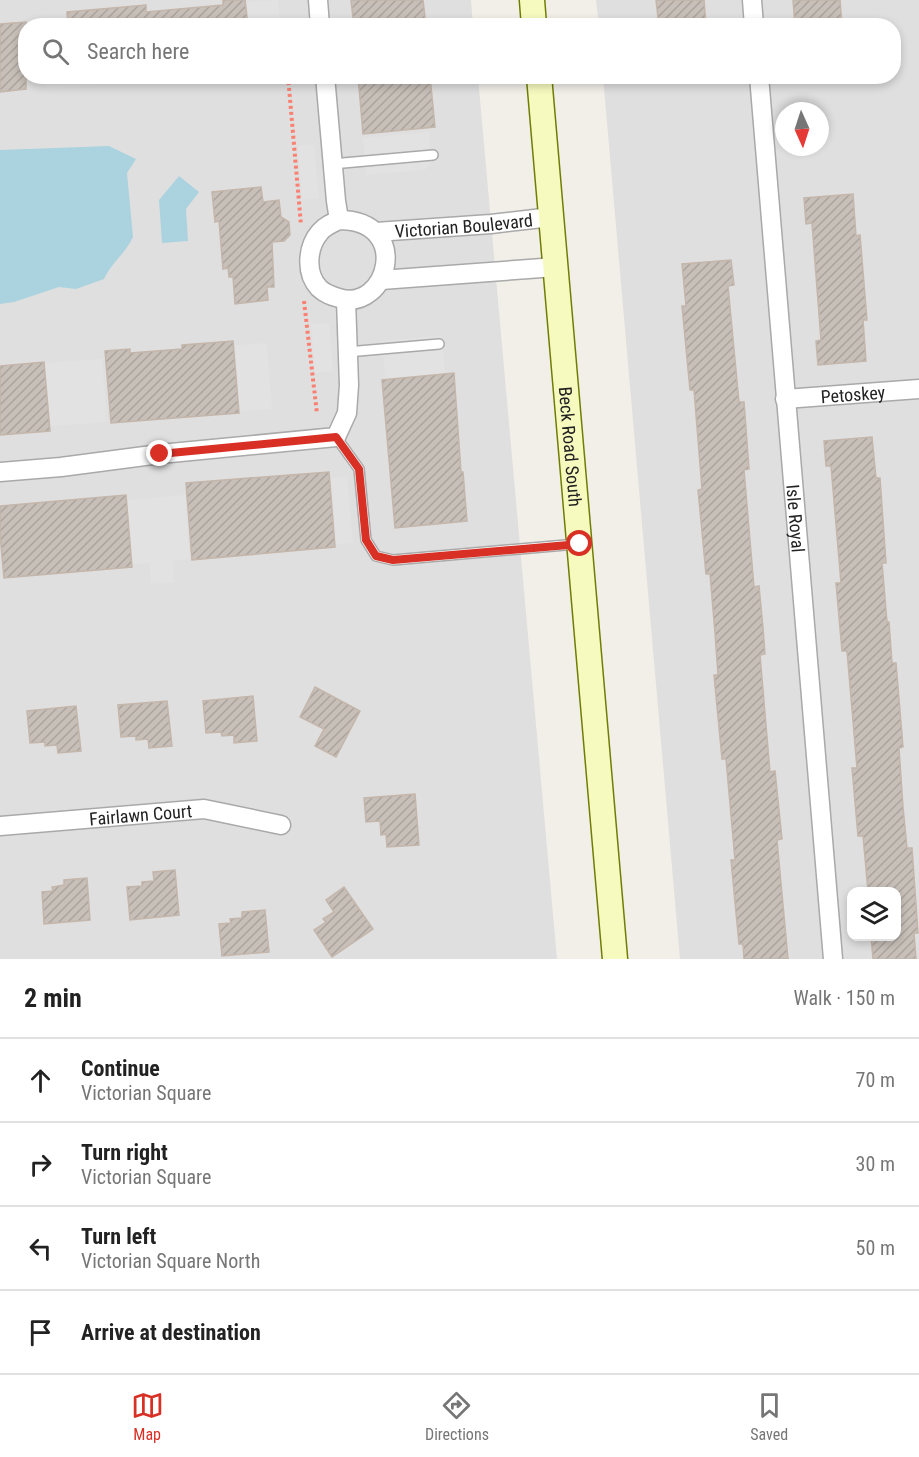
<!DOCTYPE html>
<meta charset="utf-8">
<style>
:root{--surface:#fff;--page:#f2f2f2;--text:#222;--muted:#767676;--line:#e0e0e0;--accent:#d93025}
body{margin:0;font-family:"Roboto Condensed",sans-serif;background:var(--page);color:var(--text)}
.controls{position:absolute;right:18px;bottom:18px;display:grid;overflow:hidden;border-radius:12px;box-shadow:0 3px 9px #0003}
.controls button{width:54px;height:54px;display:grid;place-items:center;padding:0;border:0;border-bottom:2px solid var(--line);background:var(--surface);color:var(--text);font:30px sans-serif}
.compass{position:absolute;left:775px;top:102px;width:54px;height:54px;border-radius:50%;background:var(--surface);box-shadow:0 3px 9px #0003;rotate:177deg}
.stop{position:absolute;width:18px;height:18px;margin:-14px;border:4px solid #d93025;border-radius:50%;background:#fff}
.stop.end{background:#d93025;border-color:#fff;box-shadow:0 2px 6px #0008}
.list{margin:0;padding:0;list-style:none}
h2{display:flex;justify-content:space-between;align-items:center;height:78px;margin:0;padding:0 24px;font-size:26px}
h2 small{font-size:20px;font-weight:400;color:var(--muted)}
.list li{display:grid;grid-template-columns:39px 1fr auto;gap:18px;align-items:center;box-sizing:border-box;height:84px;padding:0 24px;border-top:2px solid var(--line)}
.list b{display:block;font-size:22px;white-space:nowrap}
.list p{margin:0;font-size:20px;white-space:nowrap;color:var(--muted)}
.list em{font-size:20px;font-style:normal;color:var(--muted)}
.icon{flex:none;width:33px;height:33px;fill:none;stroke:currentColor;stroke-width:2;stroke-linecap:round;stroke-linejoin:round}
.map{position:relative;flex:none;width:919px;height:959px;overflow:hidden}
.search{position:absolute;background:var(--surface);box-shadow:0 3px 9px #0003;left:18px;right:18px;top:18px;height:66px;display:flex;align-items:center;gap:15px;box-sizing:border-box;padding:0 21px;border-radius:24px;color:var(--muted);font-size:22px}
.sheet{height:414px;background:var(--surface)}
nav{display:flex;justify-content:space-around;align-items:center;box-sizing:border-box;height:84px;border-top:2px solid var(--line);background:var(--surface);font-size:16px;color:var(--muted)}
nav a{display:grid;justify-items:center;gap:3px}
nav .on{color:var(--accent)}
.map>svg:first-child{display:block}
.residential{fill:#e0dfdf;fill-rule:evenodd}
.parking{fill:#e2e2e2}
.water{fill:#aad3df}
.building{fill:url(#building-hatch);stroke:#c4b6ab;stroke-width:1.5}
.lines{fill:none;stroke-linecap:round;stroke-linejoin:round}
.lane-casing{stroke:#a9a9a9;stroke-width:12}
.street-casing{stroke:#a9a9a9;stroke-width:21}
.secondary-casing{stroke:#707d05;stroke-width:27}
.path{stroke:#fa8072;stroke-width:4;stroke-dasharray:3 3;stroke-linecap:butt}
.lane{stroke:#fff;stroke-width:9}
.street{stroke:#fff;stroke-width:18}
.secondary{stroke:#f7fabf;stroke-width:24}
.route{stroke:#d93025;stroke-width:8}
.labels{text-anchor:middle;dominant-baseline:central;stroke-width:4.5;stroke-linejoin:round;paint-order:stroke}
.street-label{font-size:18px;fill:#222;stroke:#fff}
</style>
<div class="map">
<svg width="919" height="959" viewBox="0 0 919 959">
<defs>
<pattern id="building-hatch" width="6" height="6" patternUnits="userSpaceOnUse" patternTransform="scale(1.5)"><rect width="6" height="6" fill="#c7bfb8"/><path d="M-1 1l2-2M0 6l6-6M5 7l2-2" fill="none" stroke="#aba49e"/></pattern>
</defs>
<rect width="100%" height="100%" fill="#f2efe9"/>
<g class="residential">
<path d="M 0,0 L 471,0 L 473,25 L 26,26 L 26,76 L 478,77 L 557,959 L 0,959 Z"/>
<path d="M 596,0 L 919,0 L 919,959 L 680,959 L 603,77 L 894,76 L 894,26 L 599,25 ZM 784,111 L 820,111 L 820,147 L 784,147 ZM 852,892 L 896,892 L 896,936 L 852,936 Z"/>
</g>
<g class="parking">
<path d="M 278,0 L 280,25 L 249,25 L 247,2 Z"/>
<path d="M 45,77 L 100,77 L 101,84 L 46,89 Z"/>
<path d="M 429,132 L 431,164 L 425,170 L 366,175 L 363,138 Z"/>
<path d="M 314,145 L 319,198 L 302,200 L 298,146 Z"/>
<path d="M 329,323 L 333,371 L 315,373 L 311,324 Z"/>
<path d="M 442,336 L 445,373 L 385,378 L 382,341 Z"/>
<path d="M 267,343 L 272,409 L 240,411 L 235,345 Z"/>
<path d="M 102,359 L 107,422 L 50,426 L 45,363 Z"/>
<path d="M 347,477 L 353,543 L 336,544 L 331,478 Z"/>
<path d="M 185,495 L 190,559 L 173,560 L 174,582 L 151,584 L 150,563 L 132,564 L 127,500 Z"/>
</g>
<g class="water">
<path d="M 109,146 L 136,159 L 127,173 L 133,237 C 125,254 112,262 104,279 L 76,289 L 59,287 L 14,302 L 0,304 L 0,150 Z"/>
<path d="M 179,176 L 199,192 L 186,209 L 188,241 L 162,243 L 159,200 Z"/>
</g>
<g class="building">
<path d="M 223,0 L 245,0 L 248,26 L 68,26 L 67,12 L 146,5 L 146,12 L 223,5 Z"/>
<path d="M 351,0 L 423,0 L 426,26 L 354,26 Z"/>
<path d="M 656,0 L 704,0 L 706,26 L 659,26 Z"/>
<path d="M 793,0 L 840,0 L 842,26 L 795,26 Z"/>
<path d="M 26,22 L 26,89 L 0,92 L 0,24 Z"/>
<path d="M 358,76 L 430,76 L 435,127 L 363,134 Z"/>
<path d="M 261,187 L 263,202 L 279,200 L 281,217 L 289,222 L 290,235 L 284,241 L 272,242 L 274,287 L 267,287 L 268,300 L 235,304 L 233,277 L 229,277 L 228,268 L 223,269 L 219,221 L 215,222 L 212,192 Z"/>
<path d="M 853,194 L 856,236 L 860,235 L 867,320 L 863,320 L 866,361 L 818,365 L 816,341 L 821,340 L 812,223 L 806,224 L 804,198 Z"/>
<path d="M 731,260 L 734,285 L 728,286 L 739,402 L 744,402 L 749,469 L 744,470 L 754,587 L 759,586 L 763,628 L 765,654 L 760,655 L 770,772 L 775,771 L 782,839 L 777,840 L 788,959 L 744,959 L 743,944 L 739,944 L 731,860 L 735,860 L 726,759 L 722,759 L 714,675 L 718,675 L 715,633 L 710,574 L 706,574 L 698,490 L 702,489 L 694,390 L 690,390 L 682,306 L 686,306 L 682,264 Z"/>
<path d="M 233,341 L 239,413 L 111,423 L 105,351 L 130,349 L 130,353 L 182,349 L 182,345 Z"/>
<path d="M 44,362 L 50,431 L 0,435 L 0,366 Z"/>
<path d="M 454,373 L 461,472 L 463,472 L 467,521 L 395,528 L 382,380 Z"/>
<path d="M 872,437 L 876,478 L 880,478 L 886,563 L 882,563 L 887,622 L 889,622 L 892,663 L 896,663 L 903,747 L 899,748 L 903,807 L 907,848 L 912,848 L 918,933 L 914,933 L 916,959 L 873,959 L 871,936 L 897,936 L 897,891 L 868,891 L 863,836 L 858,836 L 852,768 L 857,768 L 847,651 L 842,651 L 836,583 L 841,583 L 831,466 L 826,466 L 824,441 Z"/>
<path d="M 329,472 L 335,547 L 192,560 L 186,483 Z"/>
<path d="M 126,495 L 132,567 L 4,578 L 0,535 L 0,506 Z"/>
<path d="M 315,687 L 360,711 L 336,757 L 315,746 L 324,729 L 300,717 Z"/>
<path d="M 253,696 L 257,741 L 234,743 L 234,735 L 222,736 L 221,732 L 206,733 L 203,701 Z"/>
<path d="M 167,701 L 172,746 L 149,748 L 148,739 L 136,740 L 136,736 L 121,737 L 118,705 Z"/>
<path d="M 76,706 L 81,751 L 58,753 L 57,745 L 45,746 L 45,742 L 30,743 L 27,711 Z"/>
<path d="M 415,794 L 419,845 L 387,847 L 386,834 L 381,835 L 380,821 L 366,822 L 364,798 Z"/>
<path d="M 175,870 L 179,915 L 130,920 L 127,887 L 142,886 L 142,882 L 154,881 L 153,872 Z"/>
<path d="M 87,878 L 90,920 L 44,924 L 42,892 L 53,891 L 52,887 L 64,885 L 64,880 Z"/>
<path d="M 344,887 L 373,929 L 332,957 L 314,930 L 326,922 L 323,919 L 334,912 L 326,900 Z"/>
<path d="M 265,910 L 269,952 L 222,956 L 219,924 L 231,923 L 230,919 L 242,918 L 242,912 Z"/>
</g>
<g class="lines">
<g class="lane-casing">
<g id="lane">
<path d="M 332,164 L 433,155"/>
<path d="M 347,352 L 439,344"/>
<path d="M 336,437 L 359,469 L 366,540 L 376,556 L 393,560 L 577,544"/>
</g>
</g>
<g class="street-casing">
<g id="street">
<path d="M 318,0 L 320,26"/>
<path d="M 752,0 L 754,26"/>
<path d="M 325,76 L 336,201 L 339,220"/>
<path id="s1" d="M 759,76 L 833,959"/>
<path d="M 339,220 C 413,220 388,313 339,298 C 332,296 325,294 319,288 C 305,273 307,247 320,232 C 325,226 332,223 339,220 Z"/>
<path id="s2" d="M 376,232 L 491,224 L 551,217"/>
<path d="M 381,280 L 556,267"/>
<path id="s3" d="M 785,399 L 919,389"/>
<path d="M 0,472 L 61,467 L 160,454 L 336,437 L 347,413 L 349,385 L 346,300"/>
<path id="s4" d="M 0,826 L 204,809 L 281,825"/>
</g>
</g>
<g class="secondary-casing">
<g id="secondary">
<path d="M 532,0 L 534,26"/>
<path id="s5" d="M 539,76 L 615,959"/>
</g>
</g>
<g class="path">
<path d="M 288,76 L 301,225"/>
<path d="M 304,301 L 317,414"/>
</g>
<use href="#lane" class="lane"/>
<use href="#street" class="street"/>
<use href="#secondary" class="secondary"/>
</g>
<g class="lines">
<path class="route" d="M 160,454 L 336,437 L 359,469 L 366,540 L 376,556 L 393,560 L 580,544"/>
</g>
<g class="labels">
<g class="street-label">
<text stroke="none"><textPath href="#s2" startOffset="88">Victorian Boulevard</textPath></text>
<text stroke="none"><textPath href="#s3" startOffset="68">Petoskey</textPath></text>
<text stroke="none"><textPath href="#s5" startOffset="372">Beck Road South</textPath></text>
<text stroke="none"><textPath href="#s1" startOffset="444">Isle Royal</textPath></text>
<text stroke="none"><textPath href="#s4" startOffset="141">Fairlawn Court</textPath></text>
</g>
</g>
</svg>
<div class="controls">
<button><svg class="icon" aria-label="layers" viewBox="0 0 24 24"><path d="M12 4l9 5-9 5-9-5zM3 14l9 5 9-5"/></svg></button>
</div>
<svg class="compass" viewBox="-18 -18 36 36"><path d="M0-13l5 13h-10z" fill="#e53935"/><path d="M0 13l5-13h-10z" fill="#767676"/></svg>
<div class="stop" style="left:580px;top:544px"></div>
<div class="stop end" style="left:160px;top:454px"></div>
<div class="search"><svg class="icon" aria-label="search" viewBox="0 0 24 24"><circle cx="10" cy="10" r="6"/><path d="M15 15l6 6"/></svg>Search here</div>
</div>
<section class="sheet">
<h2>2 min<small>Walk · 150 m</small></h2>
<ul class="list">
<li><svg class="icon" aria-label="ahead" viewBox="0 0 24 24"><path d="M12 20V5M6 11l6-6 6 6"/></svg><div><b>Continue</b><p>Victorian Square</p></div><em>70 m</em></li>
<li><svg class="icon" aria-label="right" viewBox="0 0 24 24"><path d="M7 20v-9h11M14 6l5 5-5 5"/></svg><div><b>Turn right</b><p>Victorian Square</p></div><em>30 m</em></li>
<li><svg class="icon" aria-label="left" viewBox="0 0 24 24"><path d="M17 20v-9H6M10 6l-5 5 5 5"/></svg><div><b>Turn left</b><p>Victorian Square North</p></div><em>50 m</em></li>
<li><svg class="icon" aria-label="arrive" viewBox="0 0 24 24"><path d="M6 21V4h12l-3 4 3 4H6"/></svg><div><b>Arrive at destination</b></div></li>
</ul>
</section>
<nav>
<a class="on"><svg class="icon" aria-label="map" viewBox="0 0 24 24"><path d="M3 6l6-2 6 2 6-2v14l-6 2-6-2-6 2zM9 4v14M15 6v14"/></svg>Map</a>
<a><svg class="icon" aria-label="directions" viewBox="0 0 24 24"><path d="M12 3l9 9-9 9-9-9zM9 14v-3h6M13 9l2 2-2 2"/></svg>Directions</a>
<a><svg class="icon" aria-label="saved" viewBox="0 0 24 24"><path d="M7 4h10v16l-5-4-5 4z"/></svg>Saved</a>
</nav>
